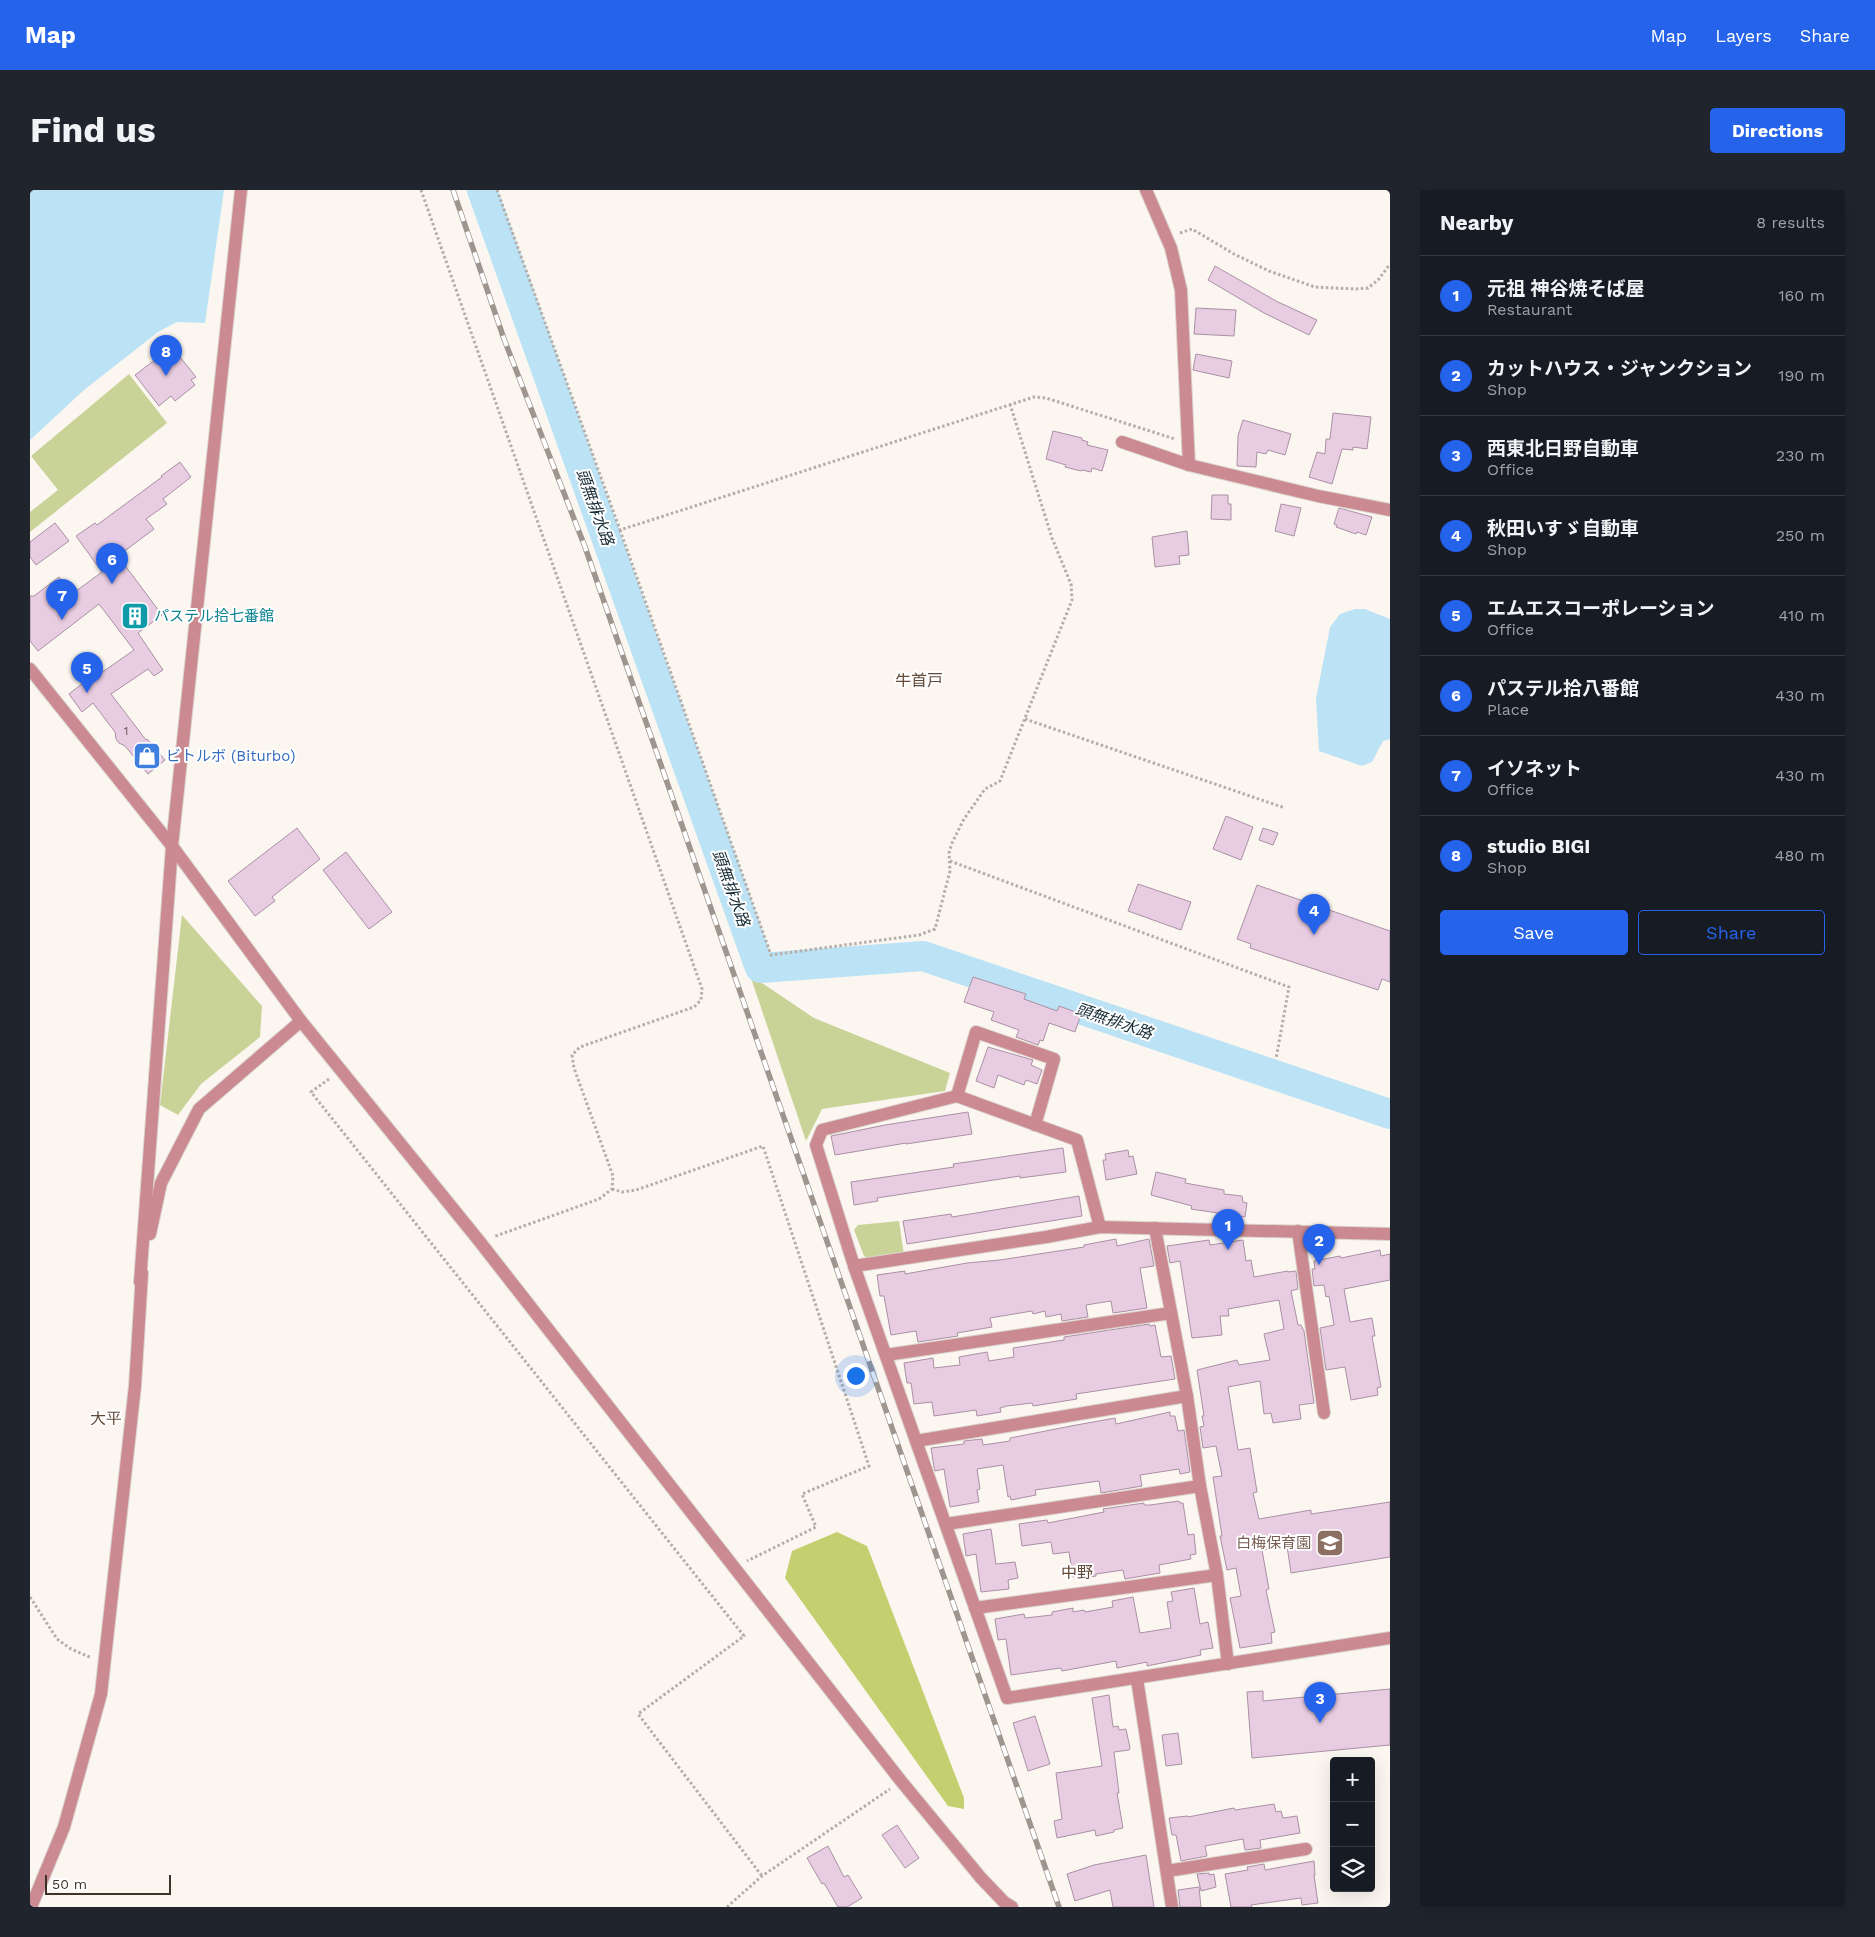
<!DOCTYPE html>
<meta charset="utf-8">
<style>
:root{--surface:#171b24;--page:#20242c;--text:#f1f3f6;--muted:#9ea1a6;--line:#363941;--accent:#2563eb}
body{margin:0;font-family:"Work Sans","Noto Sans JP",sans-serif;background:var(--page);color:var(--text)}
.controls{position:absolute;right:15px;bottom:15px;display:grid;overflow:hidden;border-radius:5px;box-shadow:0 5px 20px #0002}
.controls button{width:45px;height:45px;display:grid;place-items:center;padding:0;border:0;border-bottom:1px solid var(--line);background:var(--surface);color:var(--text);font:25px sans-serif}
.scale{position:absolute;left:15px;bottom:12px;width:126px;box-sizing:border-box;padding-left:5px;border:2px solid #3e332b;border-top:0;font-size:14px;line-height:18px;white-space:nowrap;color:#3e332b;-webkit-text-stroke:4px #fff;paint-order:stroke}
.you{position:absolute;left:825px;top:1185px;width:18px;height:18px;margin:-12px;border:4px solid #fff;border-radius:50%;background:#1a73e8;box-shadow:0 0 0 8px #1a73e833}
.badge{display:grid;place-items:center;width:32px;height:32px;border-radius:50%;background:var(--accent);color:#fff;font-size:16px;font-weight:700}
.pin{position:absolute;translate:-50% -41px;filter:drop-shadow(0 1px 2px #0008)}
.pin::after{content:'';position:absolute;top:26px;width:18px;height:15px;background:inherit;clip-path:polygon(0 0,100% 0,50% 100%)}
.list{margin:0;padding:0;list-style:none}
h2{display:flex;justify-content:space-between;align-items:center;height:65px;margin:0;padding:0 20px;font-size:21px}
h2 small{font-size:16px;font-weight:400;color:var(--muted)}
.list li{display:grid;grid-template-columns:32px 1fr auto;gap:15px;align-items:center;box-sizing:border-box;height:80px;padding:0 20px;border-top:1px solid var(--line)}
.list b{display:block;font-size:19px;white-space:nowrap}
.list p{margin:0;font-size:16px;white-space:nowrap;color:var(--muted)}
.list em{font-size:16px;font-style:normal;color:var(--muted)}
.actions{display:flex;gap:10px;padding:15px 20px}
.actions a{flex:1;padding:11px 0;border:1px solid var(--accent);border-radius:5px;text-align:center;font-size:18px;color:var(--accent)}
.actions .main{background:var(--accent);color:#fff}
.icon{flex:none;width:28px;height:28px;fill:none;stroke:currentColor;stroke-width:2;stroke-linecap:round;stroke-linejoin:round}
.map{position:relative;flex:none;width:1360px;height:1717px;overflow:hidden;border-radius:5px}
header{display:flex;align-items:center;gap:30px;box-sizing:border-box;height:70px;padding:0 25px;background:var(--accent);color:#fff}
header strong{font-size:24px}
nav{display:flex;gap:28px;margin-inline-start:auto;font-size:18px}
.intro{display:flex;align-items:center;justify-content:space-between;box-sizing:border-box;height:120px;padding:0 30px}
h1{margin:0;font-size:35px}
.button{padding:12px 22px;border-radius:5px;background:var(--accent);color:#fff;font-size:18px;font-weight:700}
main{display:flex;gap:30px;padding:0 30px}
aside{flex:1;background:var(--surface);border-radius:5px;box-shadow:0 5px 20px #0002}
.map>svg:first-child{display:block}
.green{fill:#cad397}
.forest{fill:#c4d06f}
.water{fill:#bbe3f5}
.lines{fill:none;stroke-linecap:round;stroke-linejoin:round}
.river{stroke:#bbe3f5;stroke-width:30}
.building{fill:#e8cce2;stroke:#aa90a5}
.minor-casing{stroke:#dad3cd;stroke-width:14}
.path{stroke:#b5ada7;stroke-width:3;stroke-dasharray:2.5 2.5;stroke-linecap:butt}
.minor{stroke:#cb8991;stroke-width:12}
.rail-casing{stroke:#9e958f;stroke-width:5.5}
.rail{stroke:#fff;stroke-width:4;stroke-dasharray:11;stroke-linecap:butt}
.labels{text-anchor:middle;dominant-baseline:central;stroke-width:4;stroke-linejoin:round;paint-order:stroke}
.number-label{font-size:12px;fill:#685959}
.culture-label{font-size:15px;fill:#0d838f;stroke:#fff;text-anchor:start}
.shop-label{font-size:15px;fill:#366cbe;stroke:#fff;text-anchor:start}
.education-label{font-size:15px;fill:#785e54;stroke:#fff;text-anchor:end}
.water-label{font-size:16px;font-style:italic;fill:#182c35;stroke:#fff}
.neighbourhood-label{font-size:16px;fill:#634b39;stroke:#fff}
</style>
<header>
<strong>Map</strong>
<nav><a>Map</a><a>Layers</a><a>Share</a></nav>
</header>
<div class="intro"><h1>Find us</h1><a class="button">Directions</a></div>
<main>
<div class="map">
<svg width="1360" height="1717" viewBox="0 0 1360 1717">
<rect width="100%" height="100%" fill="#fcf6f1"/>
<g class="green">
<path d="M 99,184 L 137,233 L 0,342 L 0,322 L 28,300 L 1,266 Z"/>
<path d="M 152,725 L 232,816 L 230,847 L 171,894 L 148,925 L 130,915 Z"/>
<path d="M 720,785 L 784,828 L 920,883 L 915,901 L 792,919 L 776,951 Z"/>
<path d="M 869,1031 L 874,1065 L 841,1069 L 834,1066 L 824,1040 L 828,1035 Z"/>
</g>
<path class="forest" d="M 807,1342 L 837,1356 L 934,1608 L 934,1619 L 918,1616 L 755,1388 L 762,1361 Z"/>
<g class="water">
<path d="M 0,0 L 194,0 L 175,133 L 147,132 L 128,142 L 54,200 L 0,250 Z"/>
<path d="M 1325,419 L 1335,419 L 1360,429 L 1360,549 L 1353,551 L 1342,572 L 1332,576 L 1289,561 L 1286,509 L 1300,437 L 1310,424 Z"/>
</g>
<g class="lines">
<path class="river" d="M 452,0 L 730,778 L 893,766 L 1360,924"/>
</g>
<g class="building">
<path d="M 1185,76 L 1246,111 L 1287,130 L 1279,145 L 1234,123 L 1178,90 Z"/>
<path d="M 1166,118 L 1206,120 L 1204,146 L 1164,144 Z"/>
<path d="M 142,157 L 166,187 L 161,190 L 165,195 L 145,211 L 141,206 L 129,216 L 105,185 Z"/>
<path d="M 1166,164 L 1202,171 L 1199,188 L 1163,180 Z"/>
<path d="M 1303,223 L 1341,227 L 1337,259 L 1323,257 L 1323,260 L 1312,259 L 1302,294 L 1279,287 L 1287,262 L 1295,264 L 1296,249 L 1300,249 Z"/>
<path d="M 1213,230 L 1261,244 L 1255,265 L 1238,260 L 1236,264 L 1227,262 L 1226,277 L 1207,276 L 1208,246 Z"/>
<path d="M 1023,241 L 1052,248 L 1052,250 L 1058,252 L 1057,255 L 1078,260 L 1072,281 L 1062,278 L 1061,282 L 1052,280 L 1051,281 L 1035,277 L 1036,275 L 1016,269 Z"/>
<path d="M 150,272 L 161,287 L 133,309 L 137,314 L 116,329 L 124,339 L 88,366 L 132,425 L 108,443 L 133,480 L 124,486 L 118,479 L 81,504 L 116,550 L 117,549 L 135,570 L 118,584 L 95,556 L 89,553 L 86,549 L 85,542 L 63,513 L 52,522 L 39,504 L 62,486 L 64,488 L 104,460 L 69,414 L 8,461 L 0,451 L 0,406 L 4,406 L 29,387 L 42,404 L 72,382 L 46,346 L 65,333 L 67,335 L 132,287 L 131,286 Z"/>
<path d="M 1182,305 L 1198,305 L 1198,314 L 1201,314 L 1201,330 L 1181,329 Z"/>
<path d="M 1251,314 L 1271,318 L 1264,346 L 1245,341 Z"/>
<path d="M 1309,318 L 1342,327 L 1336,345 L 1327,342 L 1326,344 L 1306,337 L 1307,335 L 1304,334 Z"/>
<path d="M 25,333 L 39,351 L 6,375 L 0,367 L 0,352 Z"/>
<path d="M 1157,341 L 1159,365 L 1149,366 L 1150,374 L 1125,377 L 1122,347 Z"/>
<path d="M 1196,626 L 1223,637 L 1211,670 L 1183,659 Z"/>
<path d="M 267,638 L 290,669 L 242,707 L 245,711 L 225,726 L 198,691 Z"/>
<path d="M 1233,638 L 1248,643 L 1243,655 L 1229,650 Z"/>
<path d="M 316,662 L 362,722 L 339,739 L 293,680 Z"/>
<path d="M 1108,694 L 1161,712 L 1151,740 L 1098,721 Z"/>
<path d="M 1227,695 L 1360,741 L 1360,792 L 1352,789 L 1348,800 L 1220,758 L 1221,754 L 1207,749 Z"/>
<path d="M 943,787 L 996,804 L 994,809 L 1027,821 L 1029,816 L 1051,824 L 1045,842 L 1019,833 L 1013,851 L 1010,850 L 1008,855 L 986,847 L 989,840 L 961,830 L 964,822 L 934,812 Z"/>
<path d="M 958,857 L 1003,870 L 1001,875 L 1012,880 L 1007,894 L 996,890 L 994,895 L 968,885 L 964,898 L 946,891 Z"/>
<path d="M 938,922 L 942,944 L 876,954 L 876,953 L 805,965 L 801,946 L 855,935 Z"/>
<path d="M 1033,958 L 1036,982 L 990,988 L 990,986 L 847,1008 L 848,1011 L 824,1015 L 821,992 L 924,977 L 923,974 Z"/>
<path d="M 1098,960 L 1099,967 L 1103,966 L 1107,984 L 1076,990 L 1073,970 L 1076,970 L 1075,964 Z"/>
<path d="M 1126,982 L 1156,989 L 1155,993 L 1194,1000 L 1194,1004 L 1212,1006 L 1213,1012 L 1217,1013 L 1215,1027 L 1161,1019 L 1162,1016 L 1121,1005 Z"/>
<path d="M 1049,1006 L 1052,1026 L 877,1054 L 873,1031 L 921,1024 L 922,1027 Z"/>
<path d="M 1086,1049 L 1087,1056 L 1119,1049 L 1124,1076 L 1110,1078 L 1117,1118 L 1083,1123 L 1081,1111 L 1056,1115 L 1058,1127 L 1032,1131 L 1031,1124 L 1016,1127 L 1015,1121 L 1003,1124 L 1002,1121 L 960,1128 L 962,1137 L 927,1143 L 928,1146 L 888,1152 L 886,1141 L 861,1145 L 854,1106 L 850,1106 L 847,1085 L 875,1081 L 875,1084 L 937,1073 L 970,1070 L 1054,1057 L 1054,1055 Z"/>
<path d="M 1179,1050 L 1180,1055 L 1213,1050 L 1216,1071 L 1221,1070 L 1224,1087 L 1258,1081 L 1258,1082 L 1266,1081 L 1268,1099 L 1261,1101 L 1268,1135 L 1271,1135 L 1274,1141 L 1284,1213 L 1269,1215 L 1271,1229 L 1243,1233 L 1241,1223 L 1234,1224 L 1230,1191 L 1198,1197 L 1208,1260 L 1220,1258 L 1227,1302 L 1223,1303 L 1229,1329 L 1281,1320 L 1281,1324 L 1360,1312 L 1360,1367 L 1261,1383 L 1257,1356 L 1232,1360 L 1239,1399 L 1236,1400 L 1245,1442 L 1241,1443 L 1242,1453 L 1210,1458 L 1200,1408 L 1211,1406 L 1206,1378 L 1197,1380 L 1190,1346 L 1192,1346 L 1183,1287 L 1192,1286 L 1186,1256 L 1173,1258 L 1170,1237 L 1174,1236 L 1172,1226 L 1174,1226 L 1167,1180 L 1207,1170 L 1209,1175 L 1240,1170 L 1234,1144 L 1254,1139 L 1249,1110 L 1198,1119 L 1199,1126 L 1190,1126 L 1192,1145 L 1162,1148 L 1150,1071 L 1140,1073 L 1137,1056 Z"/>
<path d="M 1350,1060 L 1351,1066 L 1360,1064 L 1360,1090 L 1314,1099 L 1320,1132 L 1342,1128 L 1345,1146 L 1342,1146 L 1351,1197 L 1347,1198 L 1348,1205 L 1321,1210 L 1315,1177 L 1296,1180 L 1290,1138 L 1304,1135 L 1299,1106 L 1296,1107 L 1294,1095 L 1284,1096 L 1282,1079 L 1285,1079 L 1284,1071 L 1310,1066 L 1311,1068 Z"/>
<path d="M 1119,1134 L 1120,1136 L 1125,1135 L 1131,1167 L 1141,1166 L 1145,1189 L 1046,1204 L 1047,1209 L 1003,1216 L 1002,1213 L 977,1216 L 970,1218 L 971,1222 L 947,1226 L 946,1220 L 904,1226 L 902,1212 L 884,1214 L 881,1193 L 877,1193 L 874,1173 L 903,1168 L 904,1178 L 930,1175 L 929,1167 L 957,1162 L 959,1171 L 984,1167 L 983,1158 L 1034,1150 L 1034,1147 Z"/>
<path d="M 1140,1222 L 1140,1226 L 1145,1226 L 1148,1241 L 1154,1240 L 1160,1282 L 1150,1284 L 1149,1279 L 1110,1285 L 1112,1296 L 1071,1303 L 1069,1291 L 1005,1300 L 1006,1305 L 981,1310 L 980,1306 L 978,1307 L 973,1275 L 947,1279 L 950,1299 L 947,1300 L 949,1312 L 920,1317 L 914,1279 L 905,1281 L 904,1277 L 901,1258 L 934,1254 L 934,1251 L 952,1249 L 953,1255 L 980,1251 L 980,1248 L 1041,1236 L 1085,1228 L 1086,1234 Z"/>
<path d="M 1149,1311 L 1150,1313 L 1153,1313 L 1158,1345 L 1164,1344 L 1166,1364 L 1160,1365 L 1161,1369 L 1129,1375 L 1130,1383 L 1095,1389 L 1093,1380 L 1066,1384 L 1066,1386 L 1047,1389 L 1047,1386 L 1043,1387 L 1039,1362 L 1023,1364 L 1021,1352 L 992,1356 L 989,1334 L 1017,1330 L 1018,1333 L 1074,1322 L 1073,1319 L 1114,1313 L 1114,1315 L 1120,1315 Z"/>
<path d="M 961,1339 L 966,1374 L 985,1372 L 988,1388 L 978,1390 L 979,1399 L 951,1402 L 946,1364 L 936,1366 L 933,1344 Z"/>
<path d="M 1164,1398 L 1170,1434 L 1178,1432 L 1183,1458 L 1170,1460 L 1171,1465 L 1117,1476 L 1117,1472 L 1087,1478 L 1086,1471 L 1032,1481 L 1031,1478 L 981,1485 L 976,1449 L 968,1450 L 965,1429 L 994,1424 L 995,1428 L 1022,1425 L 1022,1422 L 1043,1418 L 1043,1422 L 1054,1420 L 1055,1422 L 1083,1417 L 1082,1411 L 1103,1407 L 1110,1443 L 1141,1438 L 1137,1412 L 1143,1411 L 1141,1402 Z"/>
<path d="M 1360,1499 L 1360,1555 L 1222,1568 L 1217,1502 L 1233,1501 L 1233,1511 Z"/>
<path d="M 1079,1505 L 1083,1537 L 1088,1536 L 1089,1540 L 1096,1539 L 1100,1558 L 1099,1560 L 1084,1562 L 1089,1603 L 1087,1603 L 1093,1638 L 1084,1640 L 1084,1642 L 1066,1646 L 1065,1640 L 1027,1648 L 1024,1631 L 1032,1629 L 1026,1583 L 1072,1576 L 1062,1508 Z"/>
<path d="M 1005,1526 L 1020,1574 L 998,1581 L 983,1533 Z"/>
<path d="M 1148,1543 L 1152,1574 L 1136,1576 L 1132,1545 Z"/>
<path d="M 1244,1614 L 1246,1622 L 1251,1621 L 1253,1628 L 1267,1626 L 1270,1643 L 1230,1650 L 1231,1658 L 1215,1660 L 1213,1649 L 1175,1656 L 1177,1666 L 1151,1671 L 1146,1645 L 1142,1645 L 1139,1628 L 1158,1626 L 1158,1627 L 1204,1618 L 1205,1620 Z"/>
<path d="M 867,1635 L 889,1668 L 875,1678 L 852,1645 Z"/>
<path d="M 798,1656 L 814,1687 L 818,1685 L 832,1708 L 817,1717 L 808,1717 L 794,1693 L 792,1694 L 777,1668 Z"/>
<path d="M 1116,1665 L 1124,1717 L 1083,1717 L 1080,1700 L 1045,1711 L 1037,1684 L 1064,1675 Z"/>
<path d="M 1284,1671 L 1285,1685 L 1284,1685 L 1288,1713 L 1272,1715 L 1271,1708 L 1221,1715 L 1222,1717 L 1201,1717 L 1195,1684 L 1218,1680 L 1217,1677 L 1234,1674 L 1235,1680 Z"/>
<path d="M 1179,1683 L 1179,1685 L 1184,1684 L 1186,1697 L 1171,1701 L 1167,1684 Z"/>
<path d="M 1169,1697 L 1171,1717 L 1150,1717 L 1148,1700 Z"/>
</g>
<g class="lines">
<g class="minor-casing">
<g id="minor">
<path d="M 1116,0 L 1141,58 L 1151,100 L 1159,275"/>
<path d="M 1092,252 L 1159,275 L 1288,306 L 1360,320"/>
<path d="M 0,479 L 142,656 L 271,831 L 450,1052 L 871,1591 L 951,1688 L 974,1712 L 982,1717"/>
<path d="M 927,906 L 946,842 L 1024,869 L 1005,935"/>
<path d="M 1070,1037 L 1047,950 L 927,906 L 792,940 L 786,955 L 824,1076 L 977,1508 L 1360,1448"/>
<path d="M 1125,1038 L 1157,1206 L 1170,1296 L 1187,1385 L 1198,1474"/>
<path d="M 1268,1041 L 1294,1223"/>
<path d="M 120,1044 L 131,993 L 169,919 L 271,831"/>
<path d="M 824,1076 L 1016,1047 L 1070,1037 L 1360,1044"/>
<path d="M 110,1092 L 142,656 L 211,0"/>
<path d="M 856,1165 L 1141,1123"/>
<path d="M 886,1251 L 1157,1206"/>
<path d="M 916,1334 L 1170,1296"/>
<path d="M 945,1418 L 1187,1385"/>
<path d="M 1107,1489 L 1142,1717"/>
<path d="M 1137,1681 L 1276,1659"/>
<path d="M 1,1717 L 34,1637 L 71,1504 L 105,1196 L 112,1083"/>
</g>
</g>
<g class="path">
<path d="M 391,0 L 672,799 L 671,810 L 664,817 L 550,857 L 542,865 L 544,878 L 583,986 L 582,999 L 569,1009 L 463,1047"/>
<path d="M 467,0 L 590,340 L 1004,207 L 1016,208 L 1145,249"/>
<path d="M 1150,43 L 1162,39 L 1204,64 L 1239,81 L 1285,97 L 1326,99 L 1338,98 L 1348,90 L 1360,74"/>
<path d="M 590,340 L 741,765 L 889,745 L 905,739 L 920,681 L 919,663 L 922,653 L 934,629 L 955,599 L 970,591 L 1042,410 L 1041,394 L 1022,348 L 980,214"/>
<path d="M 995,529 L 1255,618"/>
<path d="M 920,671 L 1259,797 L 1246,869"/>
<path d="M 299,889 L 281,902 L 714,1446 L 608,1524 L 732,1686"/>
<path d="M 582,999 L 592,1002 L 606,1000 L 733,956 L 839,1276 L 772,1304 L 786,1337 L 717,1371"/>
<path d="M 0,1407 L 27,1449 L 41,1459 L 62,1468"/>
<path d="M 697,1717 L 732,1686 L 860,1599"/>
</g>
<use href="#minor" class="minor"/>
<g class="rail-casing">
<path id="rail" d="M 423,0 L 474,149 L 555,357 L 1029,1717"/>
</g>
<use href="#rail" class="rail"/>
</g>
<defs>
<g id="building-square" transform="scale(1.4375)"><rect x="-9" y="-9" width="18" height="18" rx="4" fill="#0f9aa8" stroke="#fff"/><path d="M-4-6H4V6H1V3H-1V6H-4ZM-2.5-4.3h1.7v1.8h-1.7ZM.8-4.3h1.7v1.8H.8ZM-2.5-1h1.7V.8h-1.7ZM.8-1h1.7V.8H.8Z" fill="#fff"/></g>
<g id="shop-square" transform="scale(1.4375)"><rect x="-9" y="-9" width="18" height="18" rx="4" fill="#3f7fe0" stroke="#fff"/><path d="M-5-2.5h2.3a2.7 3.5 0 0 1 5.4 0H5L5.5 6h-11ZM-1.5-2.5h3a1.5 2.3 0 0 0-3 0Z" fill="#fff"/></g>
<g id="school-square" transform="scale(1.4375)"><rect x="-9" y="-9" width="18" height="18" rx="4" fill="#8d6e63" stroke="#fff"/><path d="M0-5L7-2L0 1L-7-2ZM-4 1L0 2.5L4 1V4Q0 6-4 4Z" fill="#fff"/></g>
</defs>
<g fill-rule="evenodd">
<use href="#building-square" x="105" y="426"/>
<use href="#shop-square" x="117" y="566"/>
<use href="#school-square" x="1300" y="1353"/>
</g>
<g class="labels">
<g class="number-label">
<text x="96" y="541">1</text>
</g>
<g class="culture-label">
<text x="124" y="426">パステル拾七番館</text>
</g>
<g class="shop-label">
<text x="136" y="566">ビトルボ (Biturbo)</text>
</g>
<g class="education-label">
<text x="1281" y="1353">白梅保育園</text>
</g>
<g class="water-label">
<text transform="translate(565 317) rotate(70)">頭無排水路</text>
<text transform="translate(701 698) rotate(70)">頭無排水路</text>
<text transform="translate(1084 831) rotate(19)">頭無排水路</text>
</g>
<g class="neighbourhood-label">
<text x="889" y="490">牛首戸</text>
<text x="76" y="1228">大平</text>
<text x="1047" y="1382">中野</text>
</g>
</g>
</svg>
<div class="controls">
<button>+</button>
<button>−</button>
<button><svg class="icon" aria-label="layers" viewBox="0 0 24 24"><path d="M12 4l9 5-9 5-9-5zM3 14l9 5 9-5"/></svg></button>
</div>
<div class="scale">50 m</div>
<div class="you"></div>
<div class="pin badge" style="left:1198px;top:1060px">1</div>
<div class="pin badge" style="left:1289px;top:1075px">2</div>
<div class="pin badge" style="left:1290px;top:1533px">3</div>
<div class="pin badge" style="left:1284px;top:745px">4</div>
<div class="pin badge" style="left:57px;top:503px">5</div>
<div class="pin badge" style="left:82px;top:394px">6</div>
<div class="pin badge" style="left:32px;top:430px">7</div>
<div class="pin badge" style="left:136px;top:186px">8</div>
</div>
<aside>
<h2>Nearby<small>8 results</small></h2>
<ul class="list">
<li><span class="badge">1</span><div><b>元祖 神谷焼そば屋</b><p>Restaurant</p></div><em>160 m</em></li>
<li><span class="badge">2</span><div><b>カットハウス・ジャンクション</b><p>Shop</p></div><em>190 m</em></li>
<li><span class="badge">3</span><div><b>西東北日野自動車</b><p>Office</p></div><em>230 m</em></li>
<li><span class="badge">4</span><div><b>秋田いすゞ自動車</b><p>Shop</p></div><em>250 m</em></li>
<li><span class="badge">5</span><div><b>エムエスコーポレーション</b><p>Office</p></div><em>410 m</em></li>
<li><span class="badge">6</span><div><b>パステル拾八番館</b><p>Place</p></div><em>430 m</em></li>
<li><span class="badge">7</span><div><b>イソネット</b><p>Office</p></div><em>430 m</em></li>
<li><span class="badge">8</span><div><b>studio BIGI</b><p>Shop</p></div><em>480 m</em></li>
</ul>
<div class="actions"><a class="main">Save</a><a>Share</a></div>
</aside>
</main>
